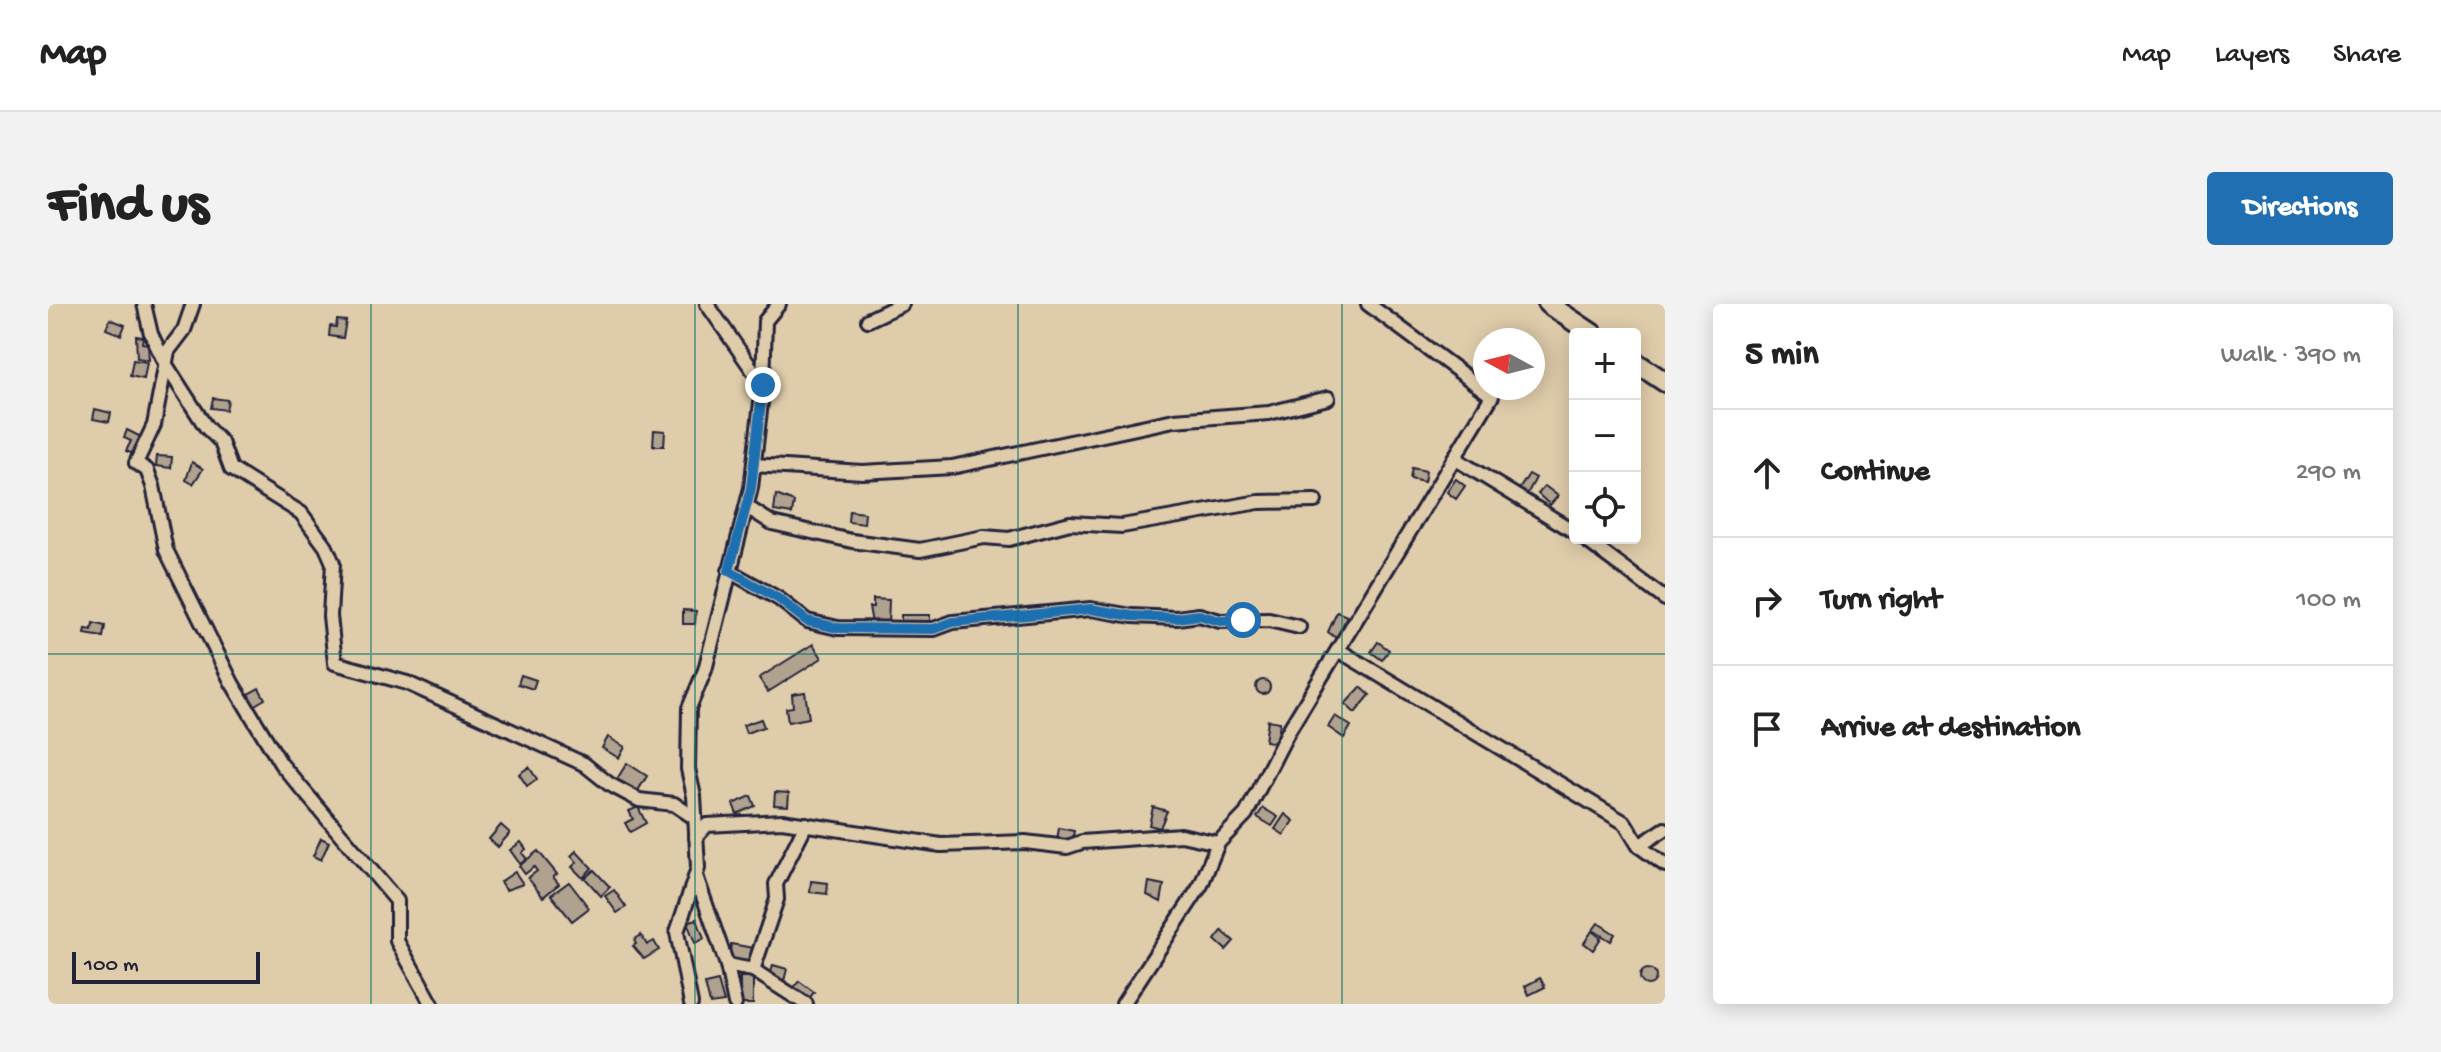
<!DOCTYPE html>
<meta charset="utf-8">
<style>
:root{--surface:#fff;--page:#f2f2f2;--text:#222;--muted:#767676;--line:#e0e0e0;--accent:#1f6fb2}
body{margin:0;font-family:"Gochi Hand",sans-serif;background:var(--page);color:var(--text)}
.controls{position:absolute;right:24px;top:24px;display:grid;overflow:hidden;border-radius:8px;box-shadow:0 4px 20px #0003}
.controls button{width:72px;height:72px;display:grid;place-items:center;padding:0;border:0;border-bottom:2px solid var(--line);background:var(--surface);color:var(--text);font:40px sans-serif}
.compass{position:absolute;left:1425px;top:24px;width:72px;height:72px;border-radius:50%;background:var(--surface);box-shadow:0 4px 20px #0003;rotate:277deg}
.scale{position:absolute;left:24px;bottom:20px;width:188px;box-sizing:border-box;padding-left:8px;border:4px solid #22223b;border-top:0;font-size:22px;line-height:28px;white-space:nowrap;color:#22223b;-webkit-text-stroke:6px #dfccaa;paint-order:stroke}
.stop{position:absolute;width:24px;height:24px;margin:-18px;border:6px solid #1f6fb2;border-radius:50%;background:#fff}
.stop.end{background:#1f6fb2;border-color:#fff;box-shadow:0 2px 8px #0008}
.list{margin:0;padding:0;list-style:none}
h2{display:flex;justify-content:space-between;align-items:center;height:104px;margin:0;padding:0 32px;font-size:34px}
h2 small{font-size:26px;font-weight:400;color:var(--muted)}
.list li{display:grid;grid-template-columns:52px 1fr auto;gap:24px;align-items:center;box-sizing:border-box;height:128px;padding:0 32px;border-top:2px solid var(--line)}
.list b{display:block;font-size:30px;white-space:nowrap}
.list em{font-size:26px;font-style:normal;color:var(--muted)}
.icon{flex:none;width:44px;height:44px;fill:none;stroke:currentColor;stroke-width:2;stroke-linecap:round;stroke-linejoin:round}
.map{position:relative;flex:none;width:1617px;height:700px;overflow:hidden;border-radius:8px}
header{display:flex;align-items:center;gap:48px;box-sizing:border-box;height:112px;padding:0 40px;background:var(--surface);border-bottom:2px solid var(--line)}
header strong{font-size:38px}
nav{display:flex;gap:44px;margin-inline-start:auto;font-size:28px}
.intro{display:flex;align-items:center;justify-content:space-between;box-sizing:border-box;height:192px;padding:0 48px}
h1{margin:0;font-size:56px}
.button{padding:20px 36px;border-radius:8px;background:var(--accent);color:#fff;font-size:28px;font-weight:700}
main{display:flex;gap:48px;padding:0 48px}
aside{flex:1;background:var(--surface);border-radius:8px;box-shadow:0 4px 20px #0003}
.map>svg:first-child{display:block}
.building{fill:#b0a28f;stroke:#22223b;stroke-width:2}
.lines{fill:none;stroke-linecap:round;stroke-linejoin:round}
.street-casing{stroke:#22223b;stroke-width:18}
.secondary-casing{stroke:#22223b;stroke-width:24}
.street{stroke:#dfccaa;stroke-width:12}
.secondary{stroke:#dfccaa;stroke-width:18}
.route{stroke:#1f6fb2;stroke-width:10}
.grid{fill:none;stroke:#0f766e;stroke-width:2;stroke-opacity:0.55}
</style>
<header>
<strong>Map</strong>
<nav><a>Map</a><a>Layers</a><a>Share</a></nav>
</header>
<div class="intro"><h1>Find us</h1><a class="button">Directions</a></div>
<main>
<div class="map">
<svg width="1617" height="700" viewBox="0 0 1617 700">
<rect width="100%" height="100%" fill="#dfccaa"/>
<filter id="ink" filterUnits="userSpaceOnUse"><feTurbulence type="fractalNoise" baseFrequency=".0125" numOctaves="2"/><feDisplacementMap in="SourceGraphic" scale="16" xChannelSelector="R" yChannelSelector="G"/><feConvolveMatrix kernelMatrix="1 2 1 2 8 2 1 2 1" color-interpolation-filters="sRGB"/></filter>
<g filter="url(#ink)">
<g class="building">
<path d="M 62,15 L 77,21 L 73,31 L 58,25 Z"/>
<path d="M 289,16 L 298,17 L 295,34 L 281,32 L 282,22 L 288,23 Z"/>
<path d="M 88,32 L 95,33 L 94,39 L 100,40 L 101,56 L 89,54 Z"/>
<path d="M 85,56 L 99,58 L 96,75 L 82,72 Z"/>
<path d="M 165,94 L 180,96 L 178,106 L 163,104 Z"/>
<path d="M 47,105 L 63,109 L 61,118 L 45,115 Z"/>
<path d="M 79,126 L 93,133 L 85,150 L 78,147 L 83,137 L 76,134 Z"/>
<path d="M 606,126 L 617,127 L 616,142 L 605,142 Z"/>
<path d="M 109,152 L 124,153 L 123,164 L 108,162 Z"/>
<path d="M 144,158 L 155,165 L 145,180 L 138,176 Z"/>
<path d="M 1364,164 L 1378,167 L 1376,178 L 1362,175 Z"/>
<path d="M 1481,170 L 1488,174 L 1478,192 L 1470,187 Z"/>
<path d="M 1408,175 L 1417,182 L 1408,195 L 1399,188 Z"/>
<path d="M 1497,182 L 1510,192 L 1502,201 L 1490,190 Z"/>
<path d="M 728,191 L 746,198 L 744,210 L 726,207 Z"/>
<path d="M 801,207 L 817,209 L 816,220 L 800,218 Z"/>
<path d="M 825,295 L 841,296 L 840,320 L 824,319 L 821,303 L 825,303 Z"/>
<path d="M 635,306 L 648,307 L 647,320 L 635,320 Z"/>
<path d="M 1289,308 L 1299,312 L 1289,335 L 1280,328 Z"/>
<rect x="853" y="311" width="29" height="9"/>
<path d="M 45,319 L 57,322 L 55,333 L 37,330 L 38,325 L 44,326 Z"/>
<path d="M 1330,338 L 1341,346 L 1334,356 L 1323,348 Z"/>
<path d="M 765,340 L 774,354 L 720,388 L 711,374 Z"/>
<path d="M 473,371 L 488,376 L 485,385 L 470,380 Z"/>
<circle cx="1215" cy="383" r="7"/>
<path d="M 1313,383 L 1322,391 L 1307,409 L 1297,400 Z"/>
<path d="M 211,384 L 217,395 L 205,402 L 198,391 Z"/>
<path d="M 757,388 L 761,414 L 740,418 L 738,404 L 745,403 L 744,390 Z"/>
<path d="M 1287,412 L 1303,422 L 1296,434 L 1280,423 Z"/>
<path d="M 713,415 L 716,423 L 698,429 L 695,421 Z"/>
<path d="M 1220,416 L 1232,418 L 1229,439 L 1217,437 Z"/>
<path d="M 560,433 L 577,443 L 571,454 L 554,444 Z"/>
<path d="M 579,459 L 599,472 L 589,488 L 569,475 Z"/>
<path d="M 481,463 L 489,475 L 479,482 L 471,470 Z"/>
<path d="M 727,488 L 741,489 L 740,502 L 726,501 Z"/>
<path d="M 703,492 L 707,502 L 689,510 L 685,500 Z"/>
<path d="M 590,503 L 598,519 L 582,528 L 577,519 L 585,515 L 581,507 Z"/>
<path d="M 1105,503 L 1119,507 L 1112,524 L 1101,521 Z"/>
<path d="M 1215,504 L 1230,513 L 1224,522 L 1209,513 Z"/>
<path d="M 1237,510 L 1246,517 L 1236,531 L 1227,525 Z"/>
<path d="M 453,521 L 462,529 L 450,543 L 441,535 Z"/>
<path d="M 1011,524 L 1026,527 L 1024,538 L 1009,536 Z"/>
<path d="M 273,534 L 281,538 L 273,556 L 265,552 Z"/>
<path d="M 473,538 L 478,545 L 474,549 L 479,555 L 472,560 L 462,546 Z"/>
<path d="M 490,547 L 509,570 L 505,573 L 511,580 L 495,593 L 480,574 L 489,567 L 486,563 L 477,570 L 471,562 Z"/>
<path d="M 528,547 L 544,564 L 535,574 L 524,563 L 529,558 L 523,552 Z"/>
<path d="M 546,566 L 562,583 L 553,592 L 537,574 Z"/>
<path d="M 467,568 L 475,580 L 458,586 L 452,578 Z"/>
<path d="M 763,577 L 780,579 L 779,590 L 762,588 Z"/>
<path d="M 521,578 L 541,604 L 524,617 L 503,591 Z"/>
<path d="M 1101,578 L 1116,581 L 1113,598 L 1099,591 Z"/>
<path d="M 566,586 L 578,603 L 569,609 L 557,592 Z"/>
<path d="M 649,615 L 656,635 L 647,639 L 639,618 Z"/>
<path d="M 1550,619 L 1567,630 L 1563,637 L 1545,626 Z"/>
<path d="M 1174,627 L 1186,637 L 1178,646 L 1167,636 Z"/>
<path d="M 1544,627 L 1553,634 L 1545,646 L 1536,639 Z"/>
<path d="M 593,631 L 599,641 L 606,637 L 611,646 L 596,655 L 585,642 L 588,640 L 586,636 Z"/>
<path d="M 683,640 L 706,644 L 704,659 L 681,655 Z"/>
<path d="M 725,661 L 739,665 L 736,677 L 722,673 Z"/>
<circle cx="1600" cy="673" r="8"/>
<rect x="692" y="673" width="13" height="27"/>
<path d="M 1492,674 L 1497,683 L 1481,691 L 1477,682 Z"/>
<path d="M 670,677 L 676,698 L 662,700 L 657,680 Z"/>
<path d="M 751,677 L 766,688 L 758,699 L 743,688 Z"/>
</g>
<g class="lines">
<g class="street-casing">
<g id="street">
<path d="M 96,0 L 103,30 L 118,61 L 158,123 L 173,138 L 183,165 L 253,209 L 278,243 L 285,259 L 282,312 L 287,359 L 359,379 L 536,460 L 561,480 L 591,496 L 626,500 L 647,514"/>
<path d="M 145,0 L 136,26 L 120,47 L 106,121 L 88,159 L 99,166 L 105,182 L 118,246 L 184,379 L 233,460 L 349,597 L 349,637 L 384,700"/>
<path d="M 820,16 L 854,0"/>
<path d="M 715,80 L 717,17 L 731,0"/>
<path d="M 1406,154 L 1527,228"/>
<path d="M 706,161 L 814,168 L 904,163 L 1126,116 L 1221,109 L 1280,94"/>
<path d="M 699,203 L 724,219 L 804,237 L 872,246 L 936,233 L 961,235 L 1022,219 L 1074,222 L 1211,198 L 1267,197"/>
<path d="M 1535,234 L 1617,295"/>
<path d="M 681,267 L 731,295 L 759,317 L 790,324 L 886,325 L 905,318 L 1043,305 L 1084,312 L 1129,314 L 1151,311 L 1172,317 L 1221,316 L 1251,323"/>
<path d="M 1290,346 L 1577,519 L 1591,542 L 1617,561"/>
<path d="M 648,533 L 659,521 L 734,517 L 893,541 L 977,538 L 1019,543 L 1034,538 L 1133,531 L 1170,539"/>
<path d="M 1591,542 L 1617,525"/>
<path d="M 648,572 L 679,661 L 687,700"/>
<path d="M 679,661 L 705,666 L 758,700"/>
<path d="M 705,666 L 729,595 L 728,580 L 758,520"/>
<path d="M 643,700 L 629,628 L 650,564 L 646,492 L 640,465 L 641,404 L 657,366 L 703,184 L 715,81 L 659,0"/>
<path d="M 1075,700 L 1153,581 L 1170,539 L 1198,510 L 1241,426 L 1444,92 L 1320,0"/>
</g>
</g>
<g class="secondary-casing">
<g id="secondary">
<path d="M 1500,0 L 1545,30"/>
<path d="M 1587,58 L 1617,78"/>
</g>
</g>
<use href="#street" class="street"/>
<use href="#secondary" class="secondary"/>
</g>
</g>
<g class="lines" filter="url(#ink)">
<path class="route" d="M 715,81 L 703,184 L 681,267 L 731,295 L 759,317 L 790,324 L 886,325 L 905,318 L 1043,305 L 1084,312 L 1129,314 L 1151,311 L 1172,317 L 1195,316"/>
</g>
<path class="grid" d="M 323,0 L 323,700M 647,0 L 647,700M 970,0 L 970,700M 1294,0 L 1294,700M 0,350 L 1617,350"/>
</svg>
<div class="controls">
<button>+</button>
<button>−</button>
<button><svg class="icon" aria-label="locate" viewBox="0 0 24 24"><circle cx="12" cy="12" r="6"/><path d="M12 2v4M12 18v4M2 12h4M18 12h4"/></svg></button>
</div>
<svg class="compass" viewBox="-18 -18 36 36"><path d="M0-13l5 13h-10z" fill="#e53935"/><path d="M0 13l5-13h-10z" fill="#767676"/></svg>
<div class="scale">100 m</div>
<div class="stop" style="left:1195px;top:316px"></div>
<div class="stop end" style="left:715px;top:81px"></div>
</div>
<aside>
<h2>5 min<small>Walk · 390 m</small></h2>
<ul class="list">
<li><svg class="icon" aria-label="ahead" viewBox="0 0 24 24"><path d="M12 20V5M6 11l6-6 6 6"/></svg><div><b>Continue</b></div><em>290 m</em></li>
<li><svg class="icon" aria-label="right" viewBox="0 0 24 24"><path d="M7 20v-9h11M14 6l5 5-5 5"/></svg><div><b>Turn right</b></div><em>100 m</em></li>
<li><svg class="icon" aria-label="arrive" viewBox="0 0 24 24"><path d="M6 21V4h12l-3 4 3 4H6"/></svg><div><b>Arrive at destination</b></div></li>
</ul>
</aside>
</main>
